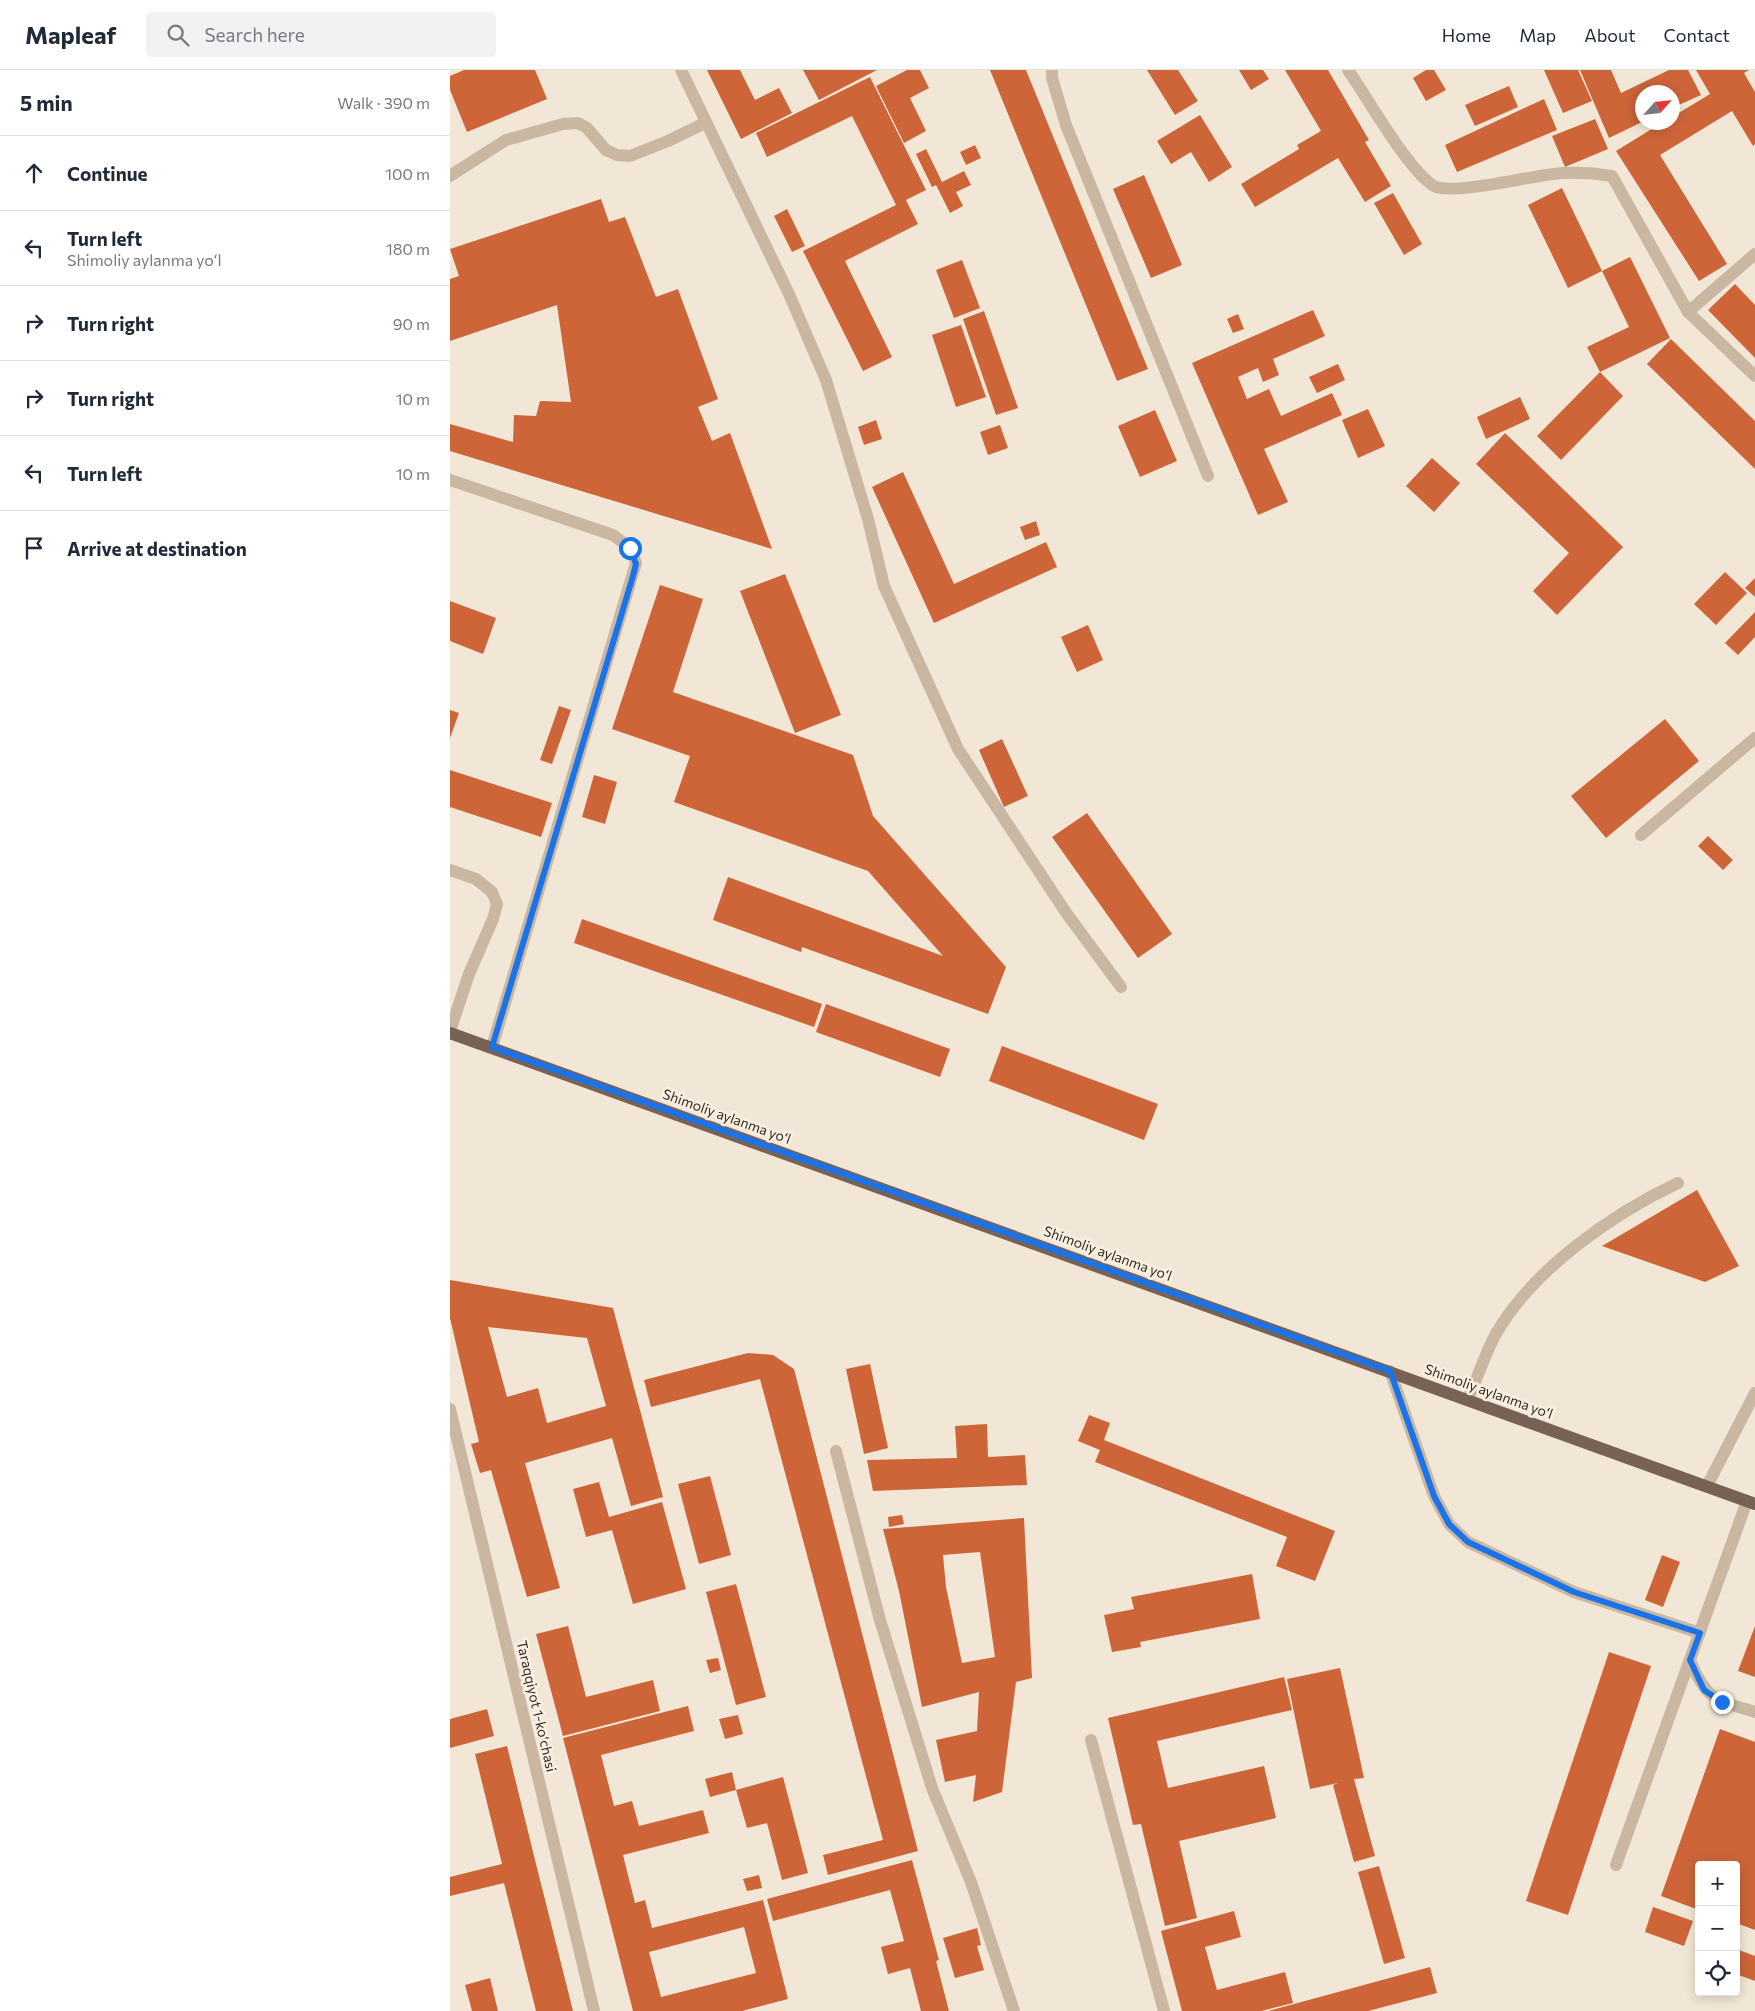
<!DOCTYPE html>
<meta charset="utf-8">
<style>
:root{--surface:#fff;--page:#f2f2f3;--text:#1f2937;--muted:#747a83;--line:#e0e1e3}
body{margin:0;font-family:Commissioner,sans-serif;background:var(--page);color:var(--text)}
.controls{position:absolute;right:15px;bottom:15px;display:grid;overflow:hidden;border-radius:5px;box-shadow:0 2px 12px #0003}
.controls button{width:45px;height:45px;display:grid;place-items:center;padding:0;border:0;border-bottom:1px solid var(--line);background:var(--surface);color:var(--text);font:25px sans-serif}
.compass{position:absolute;left:1185px;top:15px;width:45px;height:45px;border-radius:50%;background:var(--surface);box-shadow:0 2px 12px #0003;rotate:63deg}
.stop{position:absolute;width:15px;height:15px;margin:-11px;border:4px solid #1a73e8;border-radius:50%;background:#fff}
.stop.end{background:#1a73e8;border-color:#fff;box-shadow:0 1px 5px #0008}
.list{margin:0;padding:0;list-style:none}
h2{display:flex;justify-content:space-between;align-items:center;height:65px;margin:0;padding:0 20px;font-size:21px}
h2 small{font-size:16px;font-weight:400;color:var(--muted)}
.list li{display:grid;grid-template-columns:32px 1fr auto;gap:15px;align-items:center;box-sizing:border-box;height:75px;padding:0 20px;border-top:1px solid var(--line)}
.list b{display:block;font-size:19px;white-space:nowrap}
.list p{margin:0;font-size:16px;white-space:nowrap;color:var(--muted)}
.list em{font-size:16px;font-style:normal;color:var(--muted)}
.icon{flex:none;width:28px;height:28px;fill:none;stroke:currentColor;stroke-width:2;stroke-linecap:round;stroke-linejoin:round}
.map{position:relative;flex:none;width:1305px;height:1941px;overflow:hidden}
header{display:flex;align-items:center;gap:30px;box-sizing:border-box;height:70px;padding:0 25px;background:var(--surface);border-bottom:1px solid var(--line)}
header strong{font-size:24px}
nav{display:flex;gap:28px;margin-inline-start:auto;font-size:18px}
.search{width:350px;height:45px;background:var(--page);display:flex;align-items:center;gap:12px;box-sizing:border-box;padding:0 18px;border-radius:5px;color:var(--muted);font-size:19px}
main{display:flex}
aside{flex:1;background:var(--surface)}
.map>svg:first-child{display:block}
.building{fill:#cd6539;fill-rule:evenodd}
.lines{fill:none;stroke-linecap:round;stroke-linejoin:round}
.minor{stroke:#cab7a2;stroke-width:12}
.major{stroke:#786255;stroke-width:12}
.route{stroke:#1a73e8;stroke-width:6}
.labels{text-anchor:middle;dominant-baseline:central;stroke-width:5;stroke-linejoin:round;paint-order:stroke}
.street-label{font-size:14px;fill:#342b25;stroke:#faf0e2}
</style>
<header>
<strong>Mapleaf</strong>
<div class="search"><svg class="icon" aria-label="search" viewBox="0 0 24 24"><circle cx="10" cy="10" r="6"/><path d="M15 15l6 6"/></svg>Search here</div>
<nav><a>Home</a><a>Map</a><a>About</a><a>Contact</a></nav>
</header>
<main>
<aside>
<h2>5 min<small>Walk · 390 m</small></h2>
<ul class="list">
<li><svg class="icon" aria-label="ahead" viewBox="0 0 24 24"><path d="M12 20V5M6 11l6-6 6 6"/></svg><div><b>Continue</b></div><em>100 m</em></li>
<li><svg class="icon" aria-label="left" viewBox="0 0 24 24"><path d="M17 20v-9H6M10 6l-5 5 5 5"/></svg><div><b>Turn left</b><p>Shimoliy aylanma yoʻl</p></div><em>180 m</em></li>
<li><svg class="icon" aria-label="right" viewBox="0 0 24 24"><path d="M7 20v-9h11M14 6l5 5-5 5"/></svg><div><b>Turn right</b></div><em>90 m</em></li>
<li><svg class="icon" aria-label="right" viewBox="0 0 24 24"><path d="M7 20v-9h11M14 6l5 5-5 5"/></svg><div><b>Turn right</b></div><em>10 m</em></li>
<li><svg class="icon" aria-label="left" viewBox="0 0 24 24"><path d="M17 20v-9H6M10 6l-5 5 5 5"/></svg><div><b>Turn left</b></div><em>10 m</em></li>
<li><svg class="icon" aria-label="arrive" viewBox="0 0 24 24"><path d="M6 21V4h12l-3 4 3 4H6"/></svg><div><b>Arrive at destination</b></div></li>
</ul>
</aside>
<div class="map">
<svg width="1305" height="1941" viewBox="0 0 1305 1941">
<rect width="100%" height="100%" fill="#f2e7d6"/>
<g class="building">
<path d="M 14,0 L 85,0 L 97,29 L 17,62 L 0,20 L 0,6 Z"/>
<path d="M 257,0 L 290,0 L 305,30 L 329,18 L 342,43 L 291,69 Z"/>
<path d="M 353,0 L 427,0 L 369,30 Z"/>
<path d="M 457,0 L 470,0 L 479,18 L 460,28 L 476,61 L 454,73 L 426,16 Z"/>
<path d="M 540,0 L 576,0 L 698,299 L 667,311 Z"/>
<path d="M 697,0 L 728,0 L 748,31 L 725,45 Z"/>
<path d="M 789,0 L 813,0 L 819,9 L 801,20 Z"/>
<path d="M 835,0 L 878,0 L 919,70 L 915,72 L 941,116 L 915,132 L 888,88 L 805,137 L 791,114 L 849,79 L 847,75 L 871,61 Z"/>
<path d="M 976,0 L 984,0 L 996,20 L 976,31 L 963,8 Z"/>
<path d="M 1094,0 L 1128,0 L 1142,31 L 1113,43 Z"/>
<path d="M 1130,0 L 1161,0 L 1171,23 L 1219,0 L 1238,0 L 1251,25 L 1222,38 L 1222,22 L 1192,22 L 1192,52 L 1159,68 Z"/>
<path d="M 1246,0 L 1299,0 L 1294,3 L 1305,22 L 1305,74 L 1303,76 L 1282,41 L 1210,85 L 1277,194 L 1249,211 L 1166,81 L 1213,52 L 1222,52 L 1222,47 L 1260,24 Z"/>
<path d="M 420,7 L 476,120 L 456,130 L 468,154 L 395,191 L 442,287 L 413,301 L 353,181 L 446,135 L 402,46 L 317,87 L 306,63 Z"/>
<path d="M 1059,16 L 1068,37 L 1025,56 L 1015,35 Z"/>
<path d="M 1094,29 L 1107,60 L 1007,102 L 995,75 Z"/>
<path d="M 750,45 L 782,97 L 759,112 L 741,82 L 721,94 L 707,71 Z"/>
<path d="M 1145,49 L 1158,79 L 1115,97 L 1102,66 Z"/>
<path d="M 525,75 L 531,88 L 516,95 L 510,82 Z"/>
<path d="M 476,79 L 492,112 L 514,101 L 521,115 L 506,122 L 513,136 L 500,143 L 486,115 L 482,117 L 466,84 Z"/>
<path d="M 694,105 L 732,195 L 701,208 L 663,119 Z"/>
<path d="M 1112,118 L 1152,201 L 1118,218 L 1078,135 Z"/>
<path d="M 943,123 L 972,174 L 954,185 L 924,133 Z"/>
<path d="M 151,129 L 159,152 L 175,147 L 206,227 L 228,219 L 268,329 L 248,337 L 262,371 L 280,363 L 322,479 L 0,381 L 0,354 L 63,372 L 64,345 L 86,346 L 90,331 L 121,332 L 107,235 L 0,271 L 0,209 L 9,206 L 0,179 Z"/>
<path d="M 337,139 L 355,176 L 342,182 L 324,146 Z"/>
<path d="M 1180,187 L 1220,268 L 1150,302 L 1137,277 L 1179,257 L 1152,201 Z"/>
<path d="M 512,190 L 530,238 L 504,248 L 486,200 Z"/>
<path d="M 1285,214 L 1305,235 L 1305,288 L 1258,240 Z"/>
<path d="M 863,240 L 875,266 L 823,289 L 829,305 L 813,312 L 808,298 L 788,307 L 797,329 L 819,319 L 831,346 L 882,323 L 892,345 L 814,379 L 838,432 L 808,445 L 742,293 Z"/>
<path d="M 534,241 L 568,338 L 546,345 L 513,249 Z"/>
<path d="M 788,244 L 794,259 L 783,263 L 777,249 Z"/>
<path d="M 511,255 L 536,327 L 506,337 L 482,265 Z"/>
<path d="M 1221,269 L 1305,351 L 1305,399 L 1197,294 Z"/>
<path d="M 888,294 L 895,310 L 867,323 L 859,307 Z"/>
<path d="M 1150,302 L 1173,326 L 1111,390 L 1087,366 Z"/>
<path d="M 1070,327 L 1080,349 L 1036,369 L 1027,347 Z"/>
<path d="M 918,339 L 935,376 L 908,388 L 892,350 Z"/>
<path d="M 705,340 L 727,391 L 690,407 L 668,356 Z"/>
<path d="M 426,350 L 432,369 L 414,375 L 408,357 Z"/>
<path d="M 550,355 L 558,378 L 538,385 L 530,362 Z"/>
<path d="M 1055,363 L 1173,477 L 1107,545 L 1083,521 L 1119,483 L 1026,394 Z"/>
<path d="M 982,388 L 1010,413 L 984,442 L 956,416 Z"/>
<path d="M 453,402 L 504,514 L 596,472 L 607,497 L 484,553 L 422,417 Z"/>
<path d="M 586,451 L 590,465 L 575,470 L 570,457 Z"/>
<path d="M 1275,502 L 1297,523 L 1266,555 L 1244,534 Z"/>
<path d="M 335,504 L 391,645 L 345,663 L 290,521 Z"/>
<path d="M 1305,508 L 1305,527 L 1295,518 Z"/>
<path d="M 210,515 L 253,529 L 223,622 L 403,685 L 423,746 L 556,897 L 538,944 L 352,877 L 351,882 L 263,850 L 278,807 L 493,886 L 418,801 L 224,732 L 240,686 L 162,659 Z"/>
<path d="M 0,531 L 46,548 L 33,584 L 0,571 Z"/>
<path d="M 1305,542 L 1305,567 L 1288,585 L 1275,573 Z"/>
<path d="M 638,555 L 653,590 L 627,602 L 611,567 Z"/>
<path d="M 109,636 L 121,640 L 102,694 L 90,690 Z"/>
<path d="M 0,640 L 9,643 L 0,668 Z"/>
<path d="M 1215,649 L 1249,691 L 1156,768 L 1121,726 Z"/>
<path d="M 552,669 L 578,726 L 554,737 L 529,680 Z"/>
<path d="M 0,700 L 102,733 L 91,767 L 0,737 Z"/>
<path d="M 144,705 L 167,712 L 155,754 L 132,747 Z"/>
<path d="M 637,743 L 722,864 L 688,888 L 602,767 Z"/>
<path d="M 1258,766 L 1283,790 L 1273,800 L 1248,776 Z"/>
<path d="M 132,849 L 372,934 L 364,957 L 124,873 Z"/>
<path d="M 376,934 L 500,979 L 490,1007 L 366,962 Z"/>
<path d="M 552,976 L 708,1034 L 694,1070 L 539,1011 Z"/>
<path d="M 1247,1120 L 1289,1196 L 1255,1212 L 1152,1176 Z"/>
<path d="M 0,1210 L 163,1238 L 213,1427 L 181,1436 L 162,1368 L 75,1393 L 110,1518 L 77,1527 L 41,1400 L 30,1403 L 21,1374 L 29,1372 L 0,1248 ZM 38,1257 L 137,1268 L 156,1336 L 97,1353 L 88,1318 L 57,1327 Z"/>
<path d="M 298,1283 L 323,1285 L 344,1299 L 468,1781 L 378,1805 L 373,1785 L 433,1770 L 310,1309 L 201,1337 L 194,1310 Z"/>
<path d="M 420,1294 L 438,1378 L 414,1384 L 396,1299 Z"/>
<path d="M 639,1345 L 660,1353 L 654,1370 L 885,1461 L 865,1511 L 826,1496 L 837,1467 L 645,1392 L 650,1380 L 628,1371 Z"/>
<path d="M 537,1354 L 538,1387 L 575,1385 L 577,1415 L 423,1421 L 417,1390 L 507,1388 L 505,1356 Z"/>
<path d="M 260,1406 L 281,1485 L 249,1494 L 228,1414 Z"/>
<path d="M 149,1412 L 159,1447 L 212,1432 L 236,1519 L 183,1534 L 162,1460 L 136,1467 L 123,1419 Z"/>
<path d="M 452,1445 L 454,1454 L 439,1457 L 438,1447 Z"/>
<path d="M 574,1448 L 582,1608 L 566,1612 L 552,1722 L 523,1732 L 526,1705 L 495,1712 L 486,1670 L 527,1661 L 529,1622 L 472,1637 L 449,1521 L 433,1459 ZM 530,1482 L 545,1587 L 512,1593 L 496,1517 L 493,1485 Z"/>
<path d="M 1212,1485 L 1230,1492 L 1213,1537 L 1195,1530 Z"/>
<path d="M 802,1504 L 810,1549 L 690,1572 L 691,1577 L 662,1582 L 654,1545 L 684,1539 L 681,1527 Z"/>
<path d="M 286,1514 L 316,1627 L 286,1635 L 256,1522 Z"/>
<path d="M 118,1556 L 136,1627 L 203,1610 L 210,1641 L 113,1666 L 86,1564 Z"/>
<path d="M 1305,1556 L 1305,1607 L 1288,1601 Z"/>
<path d="M 1159,1582 L 1201,1596 L 1118,1845 L 1076,1831 Z"/>
<path d="M 268,1588 L 271,1600 L 260,1603 L 256,1590 Z"/>
<path d="M 890,1598 L 914,1708 L 904,1709 L 925,1786 L 904,1792 L 883,1715 L 888,1713 L 860,1719 L 837,1609 Z"/>
<path d="M 834,1607 L 842,1640 L 707,1671 L 718,1718 L 814,1696 L 826,1748 L 729,1771 L 747,1848 L 715,1856 L 691,1754 L 683,1755 L 658,1648 Z"/>
<path d="M 238,1636 L 244,1661 L 151,1685 L 164,1736 L 182,1731 L 189,1756 L 253,1740 L 259,1763 L 173,1785 L 185,1833 L 195,1830 L 202,1858 L 313,1830 L 338,1929 L 292,1941 L 183,1941 L 113,1668 ZM 294,1857 L 306,1903 L 211,1927 L 199,1882 Z"/>
<path d="M 37,1639 L 44,1666 L 0,1678 L 0,1649 Z"/>
<path d="M 288,1645 L 293,1664 L 275,1669 L 269,1649 Z"/>
<path d="M 1270,1659 L 1305,1672 L 1305,1860 L 1286,1853 L 1286,1795 L 1249,1795 L 1249,1840 L 1211,1826 Z"/>
<path d="M 57,1676 L 84,1786 L 123,1941 L 86,1941 L 54,1813 L 0,1826 L 0,1807 L 52,1794 L 25,1684 Z"/>
<path d="M 282,1702 L 286,1720 L 260,1727 L 255,1709 Z"/>
<path d="M 333,1707 L 358,1803 L 332,1810 L 317,1753 L 297,1758 L 286,1720 Z"/>
<path d="M 462,1790 L 489,1890 L 486,1891 L 499,1941 L 471,1941 L 460,1898 L 438,1904 L 431,1877 L 454,1871 L 440,1820 L 323,1851 L 317,1829 Z"/>
<path d="M 929,1796 L 955,1888 L 934,1894 L 908,1802 Z"/>
<path d="M 309,1805 L 312,1818 L 297,1821 L 293,1809 Z"/>
<path d="M 1203,1837 L 1243,1851 L 1234,1876 L 1195,1862 Z"/>
<path d="M 784,1841 L 791,1867 L 755,1877 L 767,1920 L 835,1902 L 843,1933 L 811,1941 L 732,1941 L 711,1861 Z"/>
<path d="M 527,1858 L 531,1875 L 527,1876 L 534,1900 L 505,1908 L 493,1868 Z"/>
<path d="M 1286,1879 L 1305,1886 L 1305,1911 L 1286,1904 Z"/>
<path d="M 980,1897 L 987,1923 L 918,1941 L 818,1941 Z"/>
<path d="M 40,1908 L 48,1941 L 22,1941 L 15,1915 Z"/>
</g>
<g class="lines">
<g class="minor">
<path d="M 231,0 L 339,224 L 376,310 L 418,449 L 434,516 L 508,679 L 617,844 L 671,917"/>
<path d="M 602,0 L 602,8 L 616,55 L 758,406"/>
<path d="M 898,0 C 917,27 959,102 984,116 C 1003,126 1087,104 1113,103 C 1130,102 1145,103 1162,106 L 1238,242 L 1305,306"/>
<path d="M 0,106 L 56,70 L 113,54 L 128,53 L 137,58 L 156,80 L 167,85 L 180,86 L 218,71 L 255,53"/>
<path d="M 1238,242 L 1305,184"/>
<path d="M 0,410 L 163,465 L 180,478 L 186,493 L 42,977"/>
<path d="M 1191,765 L 1305,668"/>
<path d="M 0,800 L 26,809 L 42,822 L 47,834 L 43,849 L 19,904 L 0,961"/>
<path d="M 940,1301 L 984,1426 L 999,1454 L 1018,1472 L 1124,1522 L 1250,1563"/>
<path d="M 1018,1329 C 1028,1307 1035,1283 1047,1262 C 1084,1199 1162,1144 1228,1113"/>
<path d="M 0,1339 L 144,1941"/>
<path d="M 386,1381 L 430,1550 L 482,1718 L 521,1812 L 564,1941"/>
<path d="M 1257,1416 L 1305,1323"/>
<path d="M 1240,1590 C 1256,1630 1266,1630 1305,1642"/>
<path d="M 641,1670 L 714,1941"/>
<path d="M 1166,1795 L 1297,1431"/>
</g>
<path class="major" d="M 0,963 L 1305,1434"/>
</g>
<g class="lines">
<path class="route" d="M 180,478 L 186,494 L 183,506 L 42,977 L 940,1301 L 984,1426 L 999,1454 L 1018,1472 L 1124,1522 L 1250,1563 L 1240,1590 L 1254,1620 L 1272,1632"/>
</g>
<g class="labels">
<g class="street-label">
<text transform="translate(277 1046) rotate(20)">Shimoliy aylanma yoʻl</text>
<text transform="translate(658 1183) rotate(20)">Shimoliy aylanma yoʻl</text>
<text transform="translate(1039 1321) rotate(20)">Shimoliy aylanma yoʻl</text>
<text transform="translate(87 1636) rotate(77)">Taraqqiyot 1-koʻchasi</text>
</g>
</g>
</svg>
<div class="controls">
<button>+</button>
<button>−</button>
<button><svg class="icon" aria-label="locate" viewBox="0 0 24 24"><circle cx="12" cy="12" r="6"/><path d="M12 2v4M12 18v4M2 12h4M18 12h4"/></svg></button>
</div>
<svg class="compass" viewBox="-18 -18 36 36"><path d="M0-13l5 13h-10z" fill="#e53935"/><path d="M0 13l5-13h-10z" fill="#747a83"/></svg>
<div class="stop" style="left:180px;top:478px"></div>
<div class="stop end" style="left:1272px;top:1632px"></div>
</div>
</main>
